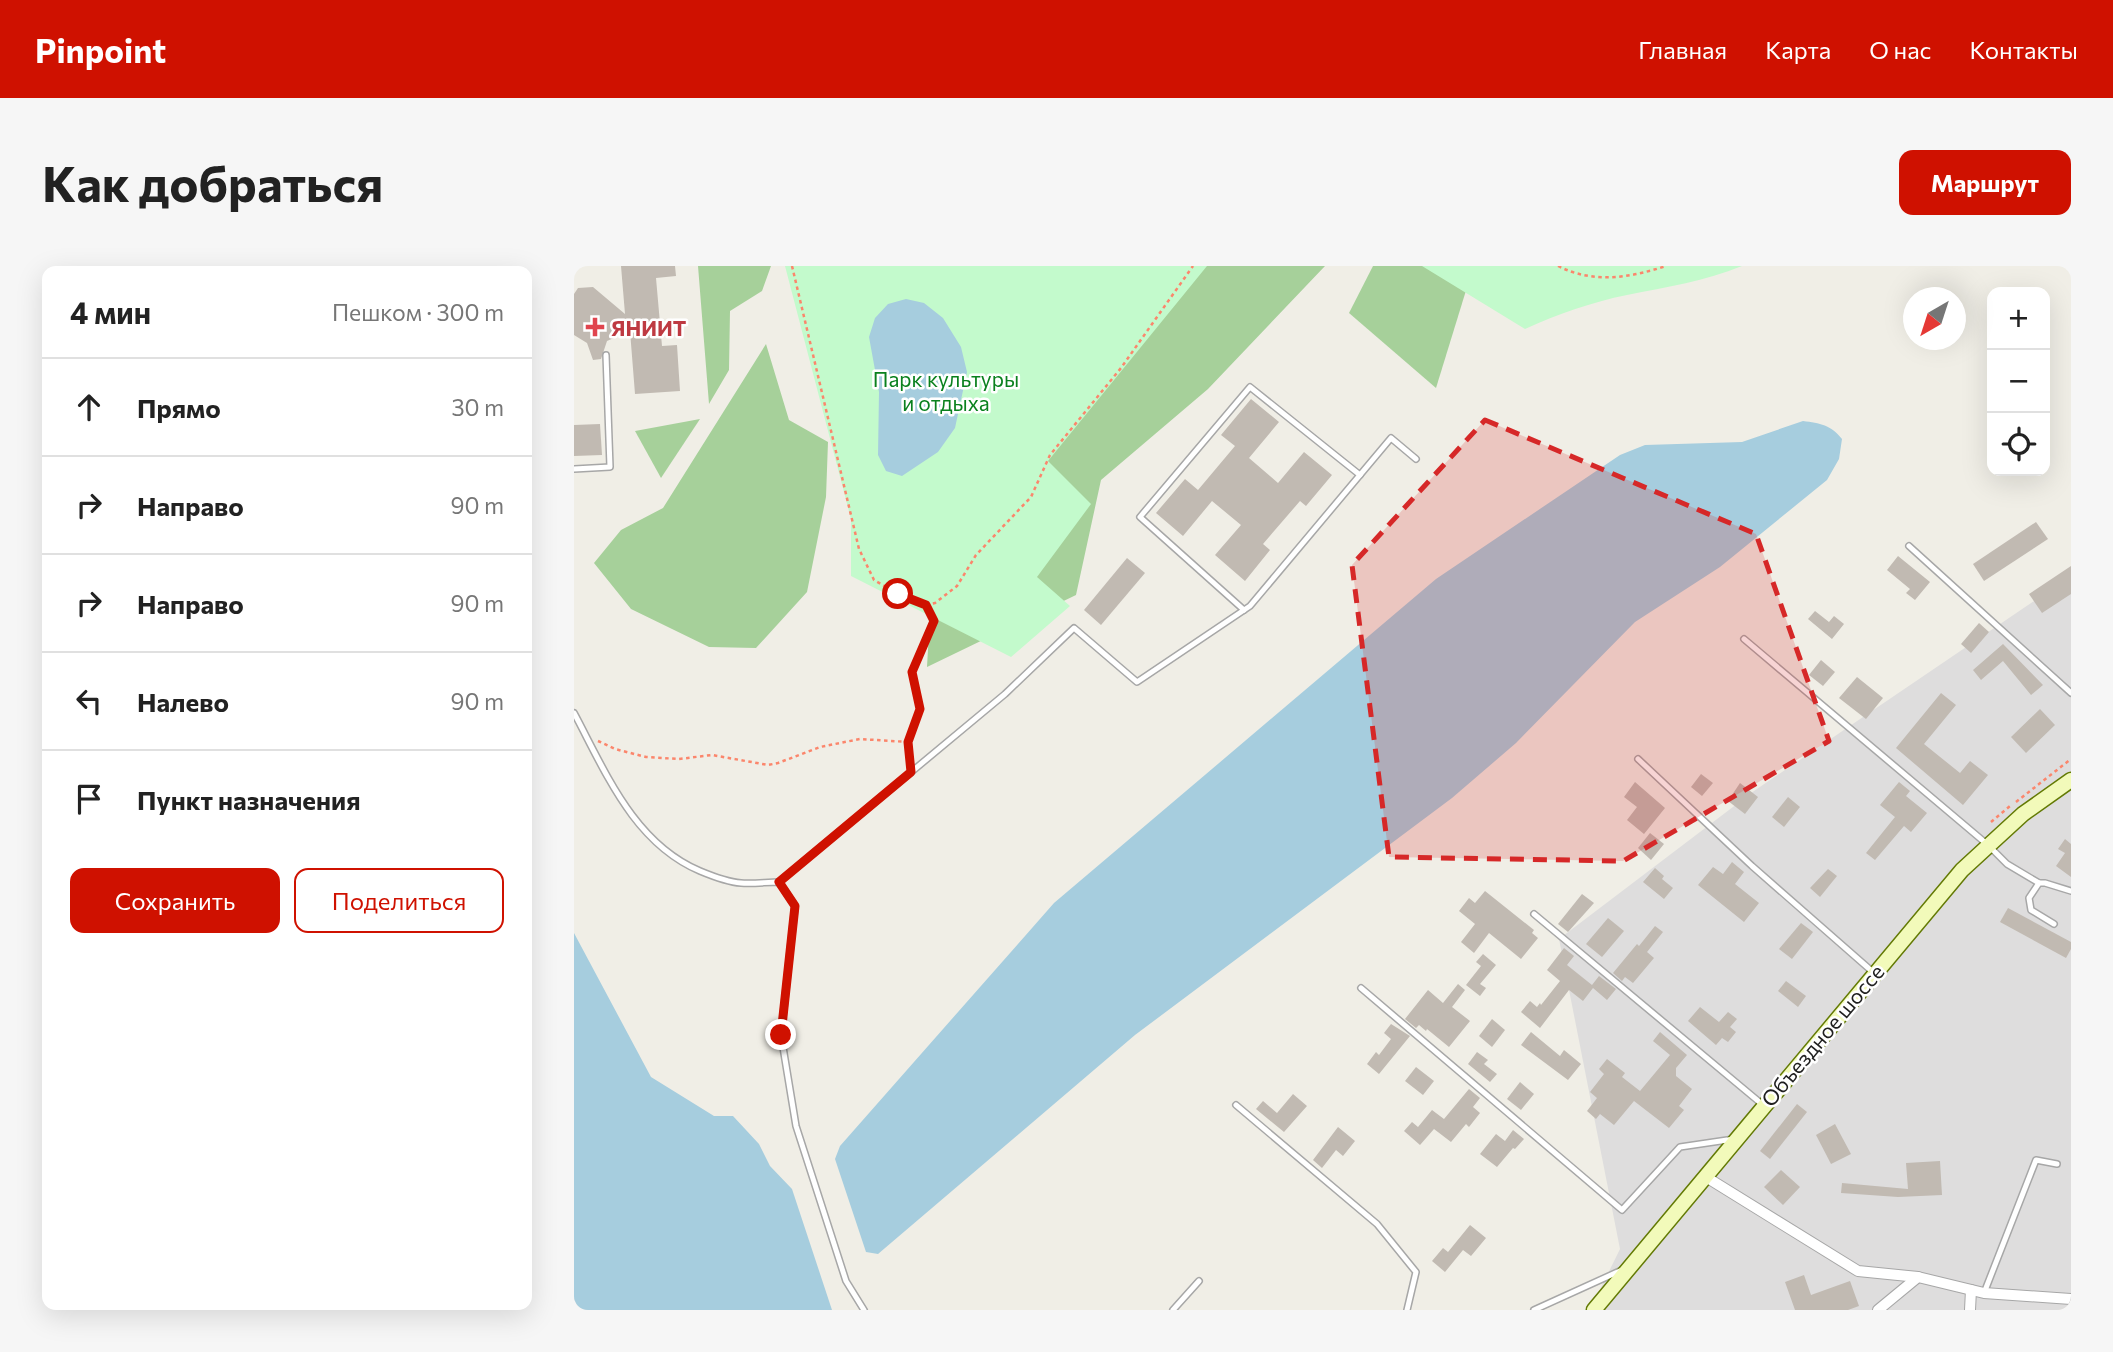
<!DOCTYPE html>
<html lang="ru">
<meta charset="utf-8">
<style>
:root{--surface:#fff;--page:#f6f6f6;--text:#222;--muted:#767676;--line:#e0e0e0;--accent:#cf1100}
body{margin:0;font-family:Commissioner,sans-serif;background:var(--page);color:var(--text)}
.controls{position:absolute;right:21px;top:21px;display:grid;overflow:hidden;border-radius:14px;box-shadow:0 7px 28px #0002}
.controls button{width:63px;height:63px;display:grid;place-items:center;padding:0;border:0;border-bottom:2px solid var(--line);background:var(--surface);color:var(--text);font:35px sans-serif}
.compass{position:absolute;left:1329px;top:21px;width:63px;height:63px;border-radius:50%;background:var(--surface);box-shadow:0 7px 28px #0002;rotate:219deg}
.stop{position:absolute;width:21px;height:21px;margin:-16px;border:5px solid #cf1100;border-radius:50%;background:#fff}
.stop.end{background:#cf1100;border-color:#fff;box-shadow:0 2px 7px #0008}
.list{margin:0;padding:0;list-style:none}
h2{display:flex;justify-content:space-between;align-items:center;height:91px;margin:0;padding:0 28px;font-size:30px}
h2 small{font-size:23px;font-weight:400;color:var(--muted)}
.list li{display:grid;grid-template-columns:46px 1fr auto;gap:21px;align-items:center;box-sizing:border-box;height:98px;padding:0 28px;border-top:2px solid var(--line)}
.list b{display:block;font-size:26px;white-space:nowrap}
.list em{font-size:23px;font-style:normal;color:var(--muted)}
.actions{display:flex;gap:14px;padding:21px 28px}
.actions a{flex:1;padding:16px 0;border:2px solid var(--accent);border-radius:14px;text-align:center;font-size:24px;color:var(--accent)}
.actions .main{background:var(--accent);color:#fff}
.icon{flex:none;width:38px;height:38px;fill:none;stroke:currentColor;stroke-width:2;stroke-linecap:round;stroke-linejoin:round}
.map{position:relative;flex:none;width:1497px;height:1044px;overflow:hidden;border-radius:14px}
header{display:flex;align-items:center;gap:42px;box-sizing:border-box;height:98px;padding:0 35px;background:var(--accent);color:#fff}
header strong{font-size:33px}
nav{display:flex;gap:38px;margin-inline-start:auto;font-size:24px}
.intro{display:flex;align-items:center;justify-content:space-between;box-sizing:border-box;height:168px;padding:0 42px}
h1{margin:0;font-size:49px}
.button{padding:18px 32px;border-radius:14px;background:var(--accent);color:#fff;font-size:24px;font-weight:700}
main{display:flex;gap:42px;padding:0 42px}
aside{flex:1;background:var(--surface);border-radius:14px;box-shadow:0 7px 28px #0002}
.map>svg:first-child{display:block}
.residential{fill:#dedddd}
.forest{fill:#a6d09a}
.park{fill:#c3facc}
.water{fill:#a6cdde}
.building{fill:#c1bab2}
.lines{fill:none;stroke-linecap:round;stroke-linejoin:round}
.lane-casing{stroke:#a7a7a7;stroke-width:8}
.street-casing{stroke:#a7a7a7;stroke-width:12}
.secondary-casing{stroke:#637a04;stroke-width:17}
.path{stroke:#fb866c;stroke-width:2.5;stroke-dasharray:3.5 3.5;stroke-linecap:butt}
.lane{stroke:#fff;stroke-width:5}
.street{stroke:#fff;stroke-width:10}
.secondary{stroke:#f2faba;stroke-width:14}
.route{stroke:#cf1100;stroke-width:9}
.marked{fill:#d62828;fill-opacity:0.2;stroke:#d62828;stroke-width:5;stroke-dasharray:14 9;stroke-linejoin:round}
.health-dot{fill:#e0444e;stroke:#fff;stroke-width:2.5}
.labels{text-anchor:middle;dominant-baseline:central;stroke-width:5;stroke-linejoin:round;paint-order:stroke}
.health-label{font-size:21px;font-weight:bold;fill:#be3a42;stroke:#fff;text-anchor:start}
.park-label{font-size:21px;fill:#0a811e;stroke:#fff}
.street-label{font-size:21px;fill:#202020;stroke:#fff}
</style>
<header>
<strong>Pinpoint</strong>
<nav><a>Главная</a><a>Карта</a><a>О нас</a><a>Контакты</a></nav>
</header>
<div class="intro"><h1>Как добраться</h1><a class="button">Маршрут</a></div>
<main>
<aside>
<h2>4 мин<small>Пешком · 300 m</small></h2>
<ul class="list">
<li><svg class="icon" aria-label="ahead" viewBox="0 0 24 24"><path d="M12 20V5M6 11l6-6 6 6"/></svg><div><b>Прямо</b></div><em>30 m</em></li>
<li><svg class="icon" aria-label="right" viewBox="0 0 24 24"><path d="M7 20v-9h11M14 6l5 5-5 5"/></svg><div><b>Направо</b></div><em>90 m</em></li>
<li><svg class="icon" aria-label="right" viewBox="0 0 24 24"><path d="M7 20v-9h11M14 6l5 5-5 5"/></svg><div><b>Направо</b></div><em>90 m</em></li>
<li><svg class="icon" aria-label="left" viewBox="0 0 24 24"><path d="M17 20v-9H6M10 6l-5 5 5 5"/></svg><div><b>Налево</b></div><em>90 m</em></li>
<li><svg class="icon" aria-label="arrive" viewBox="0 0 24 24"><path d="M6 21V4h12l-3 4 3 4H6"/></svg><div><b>Пункт назначения</b></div></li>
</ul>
<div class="actions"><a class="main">Сохранить</a><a>Поделиться</a></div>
</aside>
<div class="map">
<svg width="1497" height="1044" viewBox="0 0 1497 1044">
<rect width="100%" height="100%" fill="#f0eee6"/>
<path class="residential" d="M 1497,310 L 1497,1044 L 1016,1044 L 1046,983 L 985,673 L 1180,525 Z"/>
<g class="forest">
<path d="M 124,0 L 197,0 L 188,25 L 156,45 L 155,104 L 135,138 Z"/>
<path d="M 376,0 L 751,0 L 634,123 L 527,214 L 502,329 L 353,401 Z"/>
<path d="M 799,0 L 887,0 L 894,18 L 862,122 L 775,47 Z"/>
<path d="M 192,78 L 215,154 L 254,176 L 252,231 L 233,326 L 182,382 L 135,381 L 57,343 L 20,297 L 47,264 L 89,242 Z"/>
<path d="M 126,153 L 87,212 L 61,165 Z"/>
</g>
<g class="park">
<path d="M 211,0 L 633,0 L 474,195 L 517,238 L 463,311 L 496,340 L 437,391 L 277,310 L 277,253 Z"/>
<path d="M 848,0 L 1168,0 C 1131,15 1093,21 1053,29 C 1018,36 984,48 951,63 Z"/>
</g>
<g class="water">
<path d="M 332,33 L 350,37 L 369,52 L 387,81 L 393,106 L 381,162 L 364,186 L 328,210 L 312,205 L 304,189 L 305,126 L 295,71 L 301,52 L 314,38 Z"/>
<path d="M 1229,155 C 1246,157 1257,159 1268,173 L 1265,193 L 1253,214 L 1146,301 L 1061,356 L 942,477 L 878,532 L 561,769 L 304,988 L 292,986 L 261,893 L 266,880 L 480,637 L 862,313 L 1046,189 L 1071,179 L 1168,176 Z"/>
<path d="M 0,667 L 77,811 L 140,850 L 159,850 L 185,878 L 196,900 L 218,923 L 258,1044 L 0,1044 Z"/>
</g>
<g class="building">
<path d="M 47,0 L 101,0 L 102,10 L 82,12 L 88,80 L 103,79 L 106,125 L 61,128 L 56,65 L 33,75 L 27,93 L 19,94 L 13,77 L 0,69 L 0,28 L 4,22 L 19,21 L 51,48 Z"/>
<path d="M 677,133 L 705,156 L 675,192 L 704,217 L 730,186 L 758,209 L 732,240 L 726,235 L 689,278 L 696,284 L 671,315 L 641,289 L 667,259 L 638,235 L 609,270 L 582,247 L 611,213 L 624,224 L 661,180 L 647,169 Z"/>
<path d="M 26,158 L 28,189 L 0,190 L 0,159 Z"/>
<path d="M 1462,256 L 1474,273 L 1410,315 L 1399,298 Z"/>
<path d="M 1324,290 L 1356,316 L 1341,334 L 1332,327 L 1336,323 L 1313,304 Z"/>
<path d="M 553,292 L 571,307 L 527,359 L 510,344 Z"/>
<path d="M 1497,300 L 1497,328 L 1468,347 L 1455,328 Z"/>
<path d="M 1241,345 L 1255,356 L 1260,350 L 1270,358 L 1258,373 L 1234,353 Z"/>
<path d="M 1405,357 L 1415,366 L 1397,387 L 1387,378 Z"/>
<path d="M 1429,378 L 1469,419 L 1457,429 L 1429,395 L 1407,414 L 1399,404 Z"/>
<path d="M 1247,394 L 1261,406 L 1249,420 L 1235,409 Z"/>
<path d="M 1283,411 L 1309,432 L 1292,453 L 1265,432 Z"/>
<path d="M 1367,427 L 1382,439 L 1350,478 L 1386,507 L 1396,495 L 1414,509 L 1389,539 L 1322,482 Z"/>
<path d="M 1466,443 L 1481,459 L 1452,487 L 1437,471 Z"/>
<path d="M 1127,508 L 1139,517 L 1128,530 L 1117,521 Z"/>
<path d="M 1061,516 L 1091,542 L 1070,568 L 1053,554 L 1063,541 L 1050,531 Z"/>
<path d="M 1325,516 L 1336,525 L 1332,530 L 1353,547 L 1337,566 L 1330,560 L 1301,594 L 1292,587 L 1321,551 L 1306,539 Z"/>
<path d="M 1166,517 L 1184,531 L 1171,548 L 1154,535 Z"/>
<path d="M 1214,531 L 1226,541 L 1210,561 L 1198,551 Z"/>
<path d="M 1076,567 L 1090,578 L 1077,594 L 1064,582 Z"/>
<path d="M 1491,573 L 1497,578 L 1497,611 L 1482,600 L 1491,587 L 1484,583 Z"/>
<path d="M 1158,596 L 1170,606 L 1161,618 L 1185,637 L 1170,656 L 1124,619 L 1139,601 L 1149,608 Z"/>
<path d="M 1081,602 L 1090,610 L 1088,613 L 1099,622 L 1090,633 L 1069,616 Z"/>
<path d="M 1254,603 L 1263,610 L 1246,631 L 1236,622 Z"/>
<path d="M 911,625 L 960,664 L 958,667 L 964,672 L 947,693 L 915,667 L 900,687 L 887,676 L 901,658 L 885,645 L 895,632 L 901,637 Z"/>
<path d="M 1008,628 L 1020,637 L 994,666 L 984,658 Z"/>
<path d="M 1434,642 L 1497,676 L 1497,683 L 1492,692 L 1426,656 Z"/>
<path d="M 1034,652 L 1050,665 L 1028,691 L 1012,678 Z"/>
<path d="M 1227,657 L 1239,666 L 1218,693 L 1205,683 Z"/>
<path d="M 1081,660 L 1089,666 L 1073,686 L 1080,692 L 1059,717 L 1051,711 L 1048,715 L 1039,707 L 1063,678 L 1065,680 Z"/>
<path d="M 990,682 L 1000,690 L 993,699 L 1018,719 L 1025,710 L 1042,723 L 1033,734 L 1019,722 L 1009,735 L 995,724 L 966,762 L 947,746 L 956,735 L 963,741 L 966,737 L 967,739 L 986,715 L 973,704 Z"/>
<path d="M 909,688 L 922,699 L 906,718 L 912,722 L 906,730 L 892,719 L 907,700 L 902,696 Z"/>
<path d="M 1212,715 L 1232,730 L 1224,741 L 1204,725 Z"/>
<path d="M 884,718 L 891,724 L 878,741 L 896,755 L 875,781 L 853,763 L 852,765 L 845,759 L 842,762 L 831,753 L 854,724 L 869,737 Z"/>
<path d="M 1126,741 L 1145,756 L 1154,746 L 1163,753 L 1156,761 L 1162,766 L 1154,776 L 1148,772 L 1142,779 L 1114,755 Z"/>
<path d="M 918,753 L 931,764 L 918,781 L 905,770 Z"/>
<path d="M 817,758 L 836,770 L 805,808 L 793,798 L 802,786 L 805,789 L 817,773 L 810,767 Z"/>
<path d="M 957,766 L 986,790 L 990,784 L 1007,798 L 994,814 L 947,779 Z"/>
<path d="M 1086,766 L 1113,789 L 1102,802 L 1102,810 L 1118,823 L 1105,840 L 1110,844 L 1095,862 L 1060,835 L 1040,859 L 1026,848 L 1022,853 L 1013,845 L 1023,832 L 1016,826 L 1030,808 L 1025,803 L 1033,793 L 1051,807 L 1048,811 L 1066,825 L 1096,789 L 1079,775 Z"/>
<path d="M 903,786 L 914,794 L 910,798 L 923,808 L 916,816 L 894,798 Z"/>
<path d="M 842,801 L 860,815 L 849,829 L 831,815 Z"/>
<path d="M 946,816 L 960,828 L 947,844 L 933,833 Z"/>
<path d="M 895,823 L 906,832 L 899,841 L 906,847 L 895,861 L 892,858 L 877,876 L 860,863 L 846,879 L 830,865 L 838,856 L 844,861 L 858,844 L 870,853 Z"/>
<path d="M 719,828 L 733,840 L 710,866 L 682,843 L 689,835 L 703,847 Z"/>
<path d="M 1223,838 L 1233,846 L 1196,893 L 1186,885 Z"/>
<path d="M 1261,858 L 1277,888 L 1257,898 L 1242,869 Z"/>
<path d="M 764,861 L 781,875 L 769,890 L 762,884 L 748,902 L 739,894 Z"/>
<path d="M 939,864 L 950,873 L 941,883 L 939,882 L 923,901 L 906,888 L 922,868 L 931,875 Z"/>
<path d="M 1366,895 L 1368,929 L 1324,931 L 1267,927 L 1268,917 L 1334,923 L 1332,897 Z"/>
<path d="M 1207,904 L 1226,921 L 1209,939 L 1190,921 Z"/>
<path d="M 896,959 L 912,972 L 897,990 L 889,984 L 871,1006 L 858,995 L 869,982 L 874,986 Z"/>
<path d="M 1230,1009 L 1237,1029 L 1276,1015 L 1285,1040 L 1274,1044 L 1221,1044 L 1211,1016 Z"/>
</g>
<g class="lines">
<g class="lane-casing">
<g id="lane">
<path d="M 0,203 L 36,201 L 32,89"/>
<path d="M 1335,280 L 1497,427"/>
<path d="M 670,344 L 566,251 L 676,121 L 786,209"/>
<path d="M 1170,373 L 1414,579 L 1433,598 L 1465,617"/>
<path d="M 0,447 C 32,507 60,577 126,605 C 138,610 153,616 167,617 C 179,618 193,616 205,616 L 221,640 L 207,769 L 222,860 L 272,1015 L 290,1044"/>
<path d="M 1064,493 L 1178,600 L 1300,707"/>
<path d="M 205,616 L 431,428 L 500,362 L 563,416 L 676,340 L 817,172 L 842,193"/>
<path d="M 960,648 L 1189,839"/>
<path d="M 1480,658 L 1457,644 L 1455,632 L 1465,617 L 1471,617 L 1497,625"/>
<path d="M 787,722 L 1048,944 L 1106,881 L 1160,873"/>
<path d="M 662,839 L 803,958 L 842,1006 L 833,1044"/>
<path d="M 1410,1027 L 1462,894 L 1483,898"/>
<path d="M 599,1044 L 625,1015"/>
<path d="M 960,1044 L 1048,1004"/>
</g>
</g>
<g class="street-casing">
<g id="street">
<path d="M 1132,911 L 1284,1005 L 1344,1011 L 1410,1027 L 1497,1033"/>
<path d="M 1304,1044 L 1344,1011"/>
<path d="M 1396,1044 L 1397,1024"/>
</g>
</g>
<g class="secondary-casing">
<path id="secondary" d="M 1020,1044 L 1388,604 L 1449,548 L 1497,514"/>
</g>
<g class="path">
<path d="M 218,0 L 285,283 L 300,314 L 324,328 L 352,339 L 360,355 L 338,406 L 346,443 L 334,476 L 336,496"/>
<path d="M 984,0 C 1020,18 1055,12 1092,0"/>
<path d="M 352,339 L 361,337 L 383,320 L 402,289 L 457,231 L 476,189 L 547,102 L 619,0"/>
<path d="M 24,475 L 41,483 L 72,491 L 105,493 L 138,489 L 194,499 L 204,497 L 246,481 L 286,473 L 334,476"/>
<path d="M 1442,536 L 1497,493"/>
<path d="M 1417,556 L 1436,540"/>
</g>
<use href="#lane" class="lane"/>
<use href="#street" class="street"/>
<use href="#secondary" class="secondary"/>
</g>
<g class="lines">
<path class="route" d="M 207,769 L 221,640 L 205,616 L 337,506 L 334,476 L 346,443 L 338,406 L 360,355 L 352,339 L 324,328"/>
</g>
<path class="marked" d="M 911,154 L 1182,268 L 1255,475 L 1049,595 L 815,591 L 778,299 Z"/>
<path class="health-dot" d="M17.5 50.5h7v7h7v7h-7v7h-7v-7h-7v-7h7z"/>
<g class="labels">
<g class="health-label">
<text x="37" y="61">ЯНИИТ</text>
</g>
<g class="park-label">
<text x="372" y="112">Парк культуры<tspan x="372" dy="24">и отдыха</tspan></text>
</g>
<g class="street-label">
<text transform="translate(1248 769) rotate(-50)">Объездное шоссе</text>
</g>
</g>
</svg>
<div class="controls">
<button>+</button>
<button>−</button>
<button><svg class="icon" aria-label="locate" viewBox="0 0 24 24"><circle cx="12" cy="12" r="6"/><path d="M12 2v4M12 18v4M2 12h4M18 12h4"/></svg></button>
</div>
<svg class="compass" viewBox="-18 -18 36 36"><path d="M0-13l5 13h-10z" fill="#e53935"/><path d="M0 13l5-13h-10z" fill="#767676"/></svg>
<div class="stop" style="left:324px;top:328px"></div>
<div class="stop end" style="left:207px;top:769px"></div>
</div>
</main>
